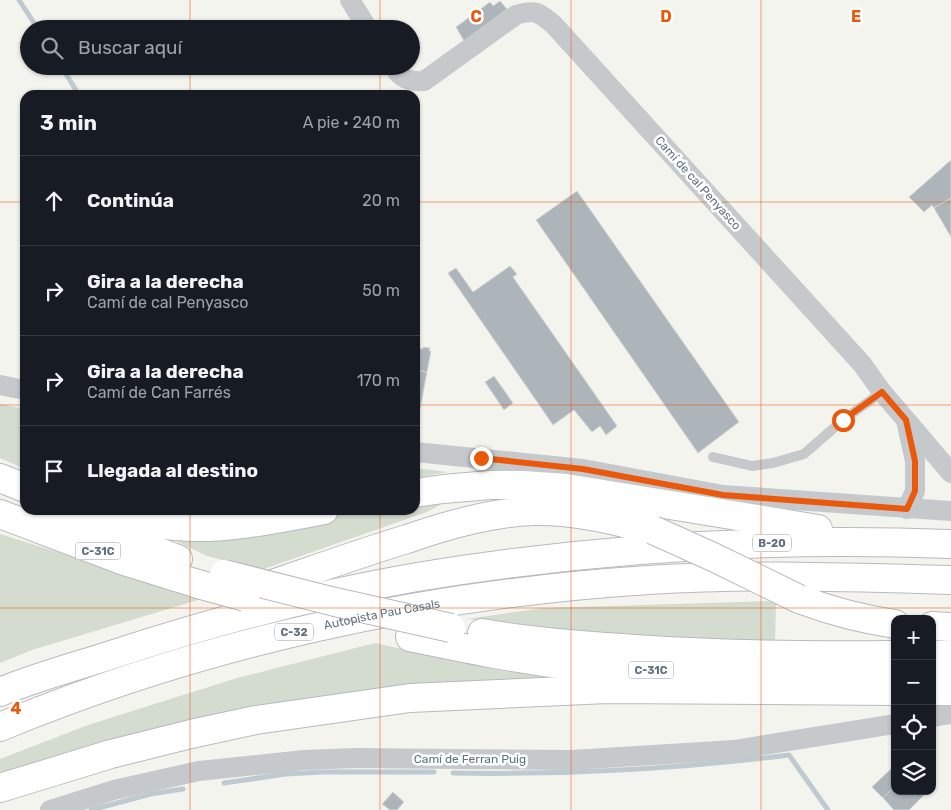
<!DOCTYPE html>
<html lang="es">
<meta charset="utf-8">
<style>
:root{--surface:#171b24;--page:#242831;--text:#f1f3f6;--muted:#9ea1a6;--line:#363941}
body{margin:0;font-family:Rubik,sans-serif;background:var(--page);color:var(--text)}
.controls{position:absolute;right:15px;bottom:15px;display:grid;overflow:hidden;border-radius:10px;box-shadow:0 1px 4px #0004}
.controls button{width:45px;height:45px;display:grid;place-items:center;padding:0;border:0;border-bottom:1px solid var(--line);background:var(--surface);color:var(--text);font:25px sans-serif}
.stop{position:absolute;width:15px;height:15px;margin:-11px;border:4px solid #ea580c;border-radius:50%;background:#fff}
.stop.end{background:#ea580c;border-color:#fff;box-shadow:0 1px 5px #0008}
.list{margin:0;padding:0;list-style:none}
h2{display:flex;justify-content:space-between;align-items:center;height:65px;margin:0;padding:0 20px;font-size:21px}
h2 small{font-size:16px;font-weight:400;color:var(--muted)}
.list li{display:grid;grid-template-columns:32px 1fr auto;gap:15px;align-items:center;box-sizing:border-box;height:90px;padding:0 20px;border-top:1px solid var(--line)}
.list b{display:block;font-size:19px;white-space:nowrap}
.list p{margin:0;font-size:16px;white-space:nowrap;color:var(--muted)}
.list em{font-size:16px;font-style:normal;color:var(--muted)}
.icon{flex:none;width:28px;height:28px;fill:none;stroke:currentColor;stroke-width:2;stroke-linecap:round;stroke-linejoin:round}
.map{position:relative;flex:none;width:951px;height:810px;overflow:hidden}
.search{position:absolute;background:var(--surface);box-shadow:0 1px 4px #0004;left:20px;top:20px;width:400px;height:55px;display:flex;align-items:center;gap:12px;box-sizing:border-box;padding:0 18px;border-radius:28px;color:var(--muted);font-size:19px}
.panel{position:absolute;background:var(--surface);box-shadow:0 1px 4px #0004;left:20px;top:90px;width:400px;height:425px;border-radius:15px}
.map>svg:first-child{display:block}
.green{fill:#d4dcd0}
.lines{fill:none;stroke-linecap:round;stroke-linejoin:round}
.stream{stroke:#becacf;stroke-width:5}
.building{fill:#adb5ba;stroke:#d5d5d2}
.trunk-casing{stroke:#b7babd;stroke-width:30}
.motorway-casing{stroke:#b7babd;stroke-width:30}
.service{stroke:#c6c9cc;stroke-width:10}
.minor{stroke:#c6c9cc;stroke-width:20}
.trunk{stroke:#fff;stroke-width:28}
.motorway{stroke:#fff;stroke-width:28}
.trunk-bridge-casing{stroke:#b7babd;stroke-width:30;stroke-linecap:butt}
.motorway-bridge-casing{stroke:#b7babd;stroke-width:30;stroke-linecap:butt}
.trunk-bridge{stroke:#fff;stroke-width:28}
.motorway-bridge{stroke:#fff;stroke-width:28}
.route{stroke:#ea580c;stroke-width:6}
.grid{fill:none;stroke:#e8590c;stroke-width:1;stroke-opacity:0.55}
.labels{text-anchor:middle;dominant-baseline:central;stroke-width:5;stroke-linejoin:round;paint-order:stroke}
.shield{fill:#fff;stroke:#909ca8;stroke-width:1}
.shield-label{font-size:11px;font-weight:bold;fill:#607283}
.street-label{font-size:12px;fill:#607283;stroke:#fff}
.grid-label{font-size:16px;text-anchor:middle;font-weight:bold;fill:#e8590c;stroke:#fff;stroke-width:5;stroke-linejoin:round;paint-order:stroke}
</style>
<div class="map">
<svg width="951" height="810" viewBox="0 0 951 810">
<rect width="100%" height="100%" fill="#f4f4ef"/>
<g class="green">
<path d="M 0,404 L 25,409 L 25,469 L 0,458 Z"/>
<path d="M 415,468 L 448,472 L 415,478 Z"/>
<path d="M 451,499 L 427,512 L 261,570 L 207,556 L 170,538 L 373,510 L 415,510 L 415,504 Z"/>
<path d="M 0,534 L 205,598 L 32,650 L 0,663 Z"/>
<path d="M 776,601 L 775,641 L 672,641 L 467,619 L 543,608 Z"/>
<path d="M 375,643 L 501,671 L 590,680 L 345,697 L 0,780 L 0,759 L 88,725 L 237,678 Z"/>
</g>
<g class="lines">
<g class="stream">
<path d="M 19,0 L 38,29"/>
<path d="M 61,66 L 79,95"/>
<path d="M 453,773 C 565,775 678,769 789,755 L 828,810"/>
<path d="M 224,783 L 286,774 L 322,772 L 434,772"/>
<path d="M 91,810 L 151,794 L 183,789"/>
</g>
</g>
<g class="building">
<path d="M 500,1 L 507,9 L 464,41 L 456,27 L 490,2 L 493,6 Z"/>
<path d="M 951,160 L 951,198 L 934,208 L 932,205 L 924,212 L 909,197 Z"/>
<path d="M 577,191 L 739,422 L 698,453 L 536,220 Z"/>
<path d="M 951,198 L 951,237 L 934,208 Z"/>
<path d="M 510,266 L 517,274 L 513,277 L 617,426 L 606,435 L 600,426 L 592,432 L 574,410 L 553,425 L 448,273 L 456,268 L 473,292 Z"/>
<path d="M 423,347 L 430,348 L 429,351 L 431,351 L 427,372 L 415,370 L 415,348 L 423,349 Z"/>
<path d="M 415,370 L 427,372 L 417,425 L 415,424 Z"/>
<path d="M 494,376 L 513,403 L 504,410 L 485,382 Z"/>
<path d="M 895,765 L 895,786 L 883,798 L 872,787 Z"/>
<path d="M 895,786 L 895,791 L 928,791 L 909,810 L 894,810 L 883,798 Z"/>
<path d="M 393,792 L 404,802 L 397,810 L 390,810 L 382,804 Z"/>
</g>
<g class="lines">
<g class="trunk-casing">
<g id="trunk">
<path d="M 46,510 L 178,559"/>
<path d="M 0,514 L 124,561 L 198,584"/>
<path d="M 482,633 C 528,641 575,645 622,648 C 713,655 804,656 895,655"/>
<path d="M 410,637 C 454,646 498,656 544,662 C 659,676 778,677 895,675"/>
<path d="M 932,655 L 951,655"/>
<path d="M 932,674 L 951,674"/>
</g>
</g>
<g class="motorway-casing">
<g id="motorway">
<path d="M 0,478 L 25,488"/>
<path d="M 415,493 L 443,489 L 490,485 L 522,485 L 566,488 L 818,529"/>
<path d="M 90,510 C 123,520 157,526 191,527 C 235,528 281,518 324,510"/>
<path d="M 258,589 C 308,572 357,554 407,539 C 448,525 489,513 533,511 C 574,510 614,520 653,530"/>
<path d="M 799,599 C 831,611 861,619 895,624"/>
<path d="M 932,626 L 951,627"/>
<path d="M 932,691 L 951,691"/>
<path d="M 0,692 C 36,677 74,667 111,655 C 211,622 314,595 417,577 C 592,548 774,537 951,544"/>
<path id="s1" d="M 0,727 C 205,642 427,594 649,580 C 749,574 850,577 951,580"/>
<path d="M 0,788 L 111,754 L 191,734 L 256,720 L 410,698 L 607,689 L 895,691"/>
</g>
</g>
<path class="service" d="M 713,457 L 752,466 L 773,463 L 804,454 L 843,420 L 882,392"/>
<g class="minor">
<path d="M 350,0 L 368,29"/>
<path d="M 393,66 C 401,79 409,82 424,81 L 516,15 C 535,9 539,12 554,25 L 862,364 L 882,392 L 906,420 L 915,461 L 915,491 L 907,509"/>
<path d="M 0,385 L 25,390"/>
<path d="M 907,421 L 951,473"/>
<path d="M 415,452 L 583,469 L 723,495 L 951,511"/>
<path d="M 932,717 L 951,714"/>
<path d="M 50,810 L 114,790 L 199,771 L 304,760 L 355,758 L 572,760 L 620,757 L 734,750 L 895,724"/>
</g>
<use href="#trunk" class="trunk"/>
<use href="#motorway" class="motorway"/>
<g class="trunk-bridge-casing">
<g id="trunk-bridge">
<path d="M 224,574 L 335,602 L 451,628"/>
<path d="M 198,584 L 245,597"/>
</g>
</g>
<g class="motorway-bridge-casing">
<path id="motorway-bridge" d="M 653,530 L 713,557 L 799,599"/>
</g>
<use href="#trunk-bridge" class="trunk-bridge"/>
<use href="#motorway-bridge" class="motorway-bridge"/>
</g>
<g class="lines">
<path class="route" d="M 481,458 L 583,469 L 723,495 L 907,509 L 915,491 L 915,461 L 906,420 L 882,392 L 843,420"/>
</g>
<path class="grid" d="M 190,0 L 190,29M 380,0 L 380,29M 571,0 L 571,810M 761,0 L 761,810M 190,66 L 190,95M 380,66 L 380,95M 0,202 L 25,202M 415,202 L 951,202M 0,405 L 25,405M 415,405 L 951,405M 190,510 L 190,810M 380,510 L 380,810M 0,608 L 951,608"/>
<g class="labels">
<g class="shield">
<rect x="753" y="534.5" width="38" height="17" rx="4"/>
<rect x="75.5" y="542.5" width="45" height="17" rx="4"/>
<rect x="275" y="623.5" width="38" height="17" rx="4"/>
<rect x="628.5" y="661.5" width="45" height="17" rx="4"/>
</g>
<g class="shield-label">
<text x="772" y="543">B-20</text>
<text x="98" y="551">C-31C</text>
<text x="294" y="632">C-32</text>
<text x="651" y="670">C-31C</text>
</g>
<g class="street-label">
<text transform="translate(698 183) rotate(48)">Camí de cal Penyasco</text>
<text stroke="none"><textPath href="#s1" startOffset="399">Autopista Pau Casals</textPath></text>
<text x="470" y="759">Camí de Ferran Puig</text>
</g>
</g>
<g class="grid-label">
<text x="476" y="22">C</text>
<text x="666" y="22">D</text>
<text x="856" y="22">E</text>
<text x="16" y="714">4</text>
</g>
</svg>
<div class="controls">
<button>+</button>
<button>−</button>
<button><svg class="icon" aria-label="locate" viewBox="0 0 24 24"><circle cx="12" cy="12" r="6"/><path d="M12 2v4M12 18v4M2 12h4M18 12h4"/></svg></button>
<button><svg class="icon" aria-label="layers" viewBox="0 0 24 24"><path d="M12 4l9 5-9 5-9-5zM3 14l9 5 9-5"/></svg></button>
</div>
<div class="stop" style="left:843px;top:420px"></div>
<div class="stop end" style="left:481px;top:458px"></div>
<div class="search"><svg class="icon" aria-label="search" viewBox="0 0 24 24"><circle cx="10" cy="10" r="6"/><path d="M15 15l6 6"/></svg>Buscar aquí</div>
<section class="panel">
<h2>3 min<small>A pie · 240 m</small></h2>
<ul class="list">
<li><svg class="icon" aria-label="ahead" viewBox="0 0 24 24"><path d="M12 20V5M6 11l6-6 6 6"/></svg><div><b>Continúa</b></div><em>20 m</em></li>
<li><svg class="icon" aria-label="right" viewBox="0 0 24 24"><path d="M7 20v-9h11M14 6l5 5-5 5"/></svg><div><b>Gira a la derecha</b><p>Camí de cal Penyasco</p></div><em>50 m</em></li>
<li><svg class="icon" aria-label="right" viewBox="0 0 24 24"><path d="M7 20v-9h11M14 6l5 5-5 5"/></svg><div><b>Gira a la derecha</b><p>Camí de Can Farrés</p></div><em>170 m</em></li>
<li><svg class="icon" aria-label="arrive" viewBox="0 0 24 24"><path d="M6 21V4h12l-3 4 3 4H6"/></svg><div><b>Llegada al destino</b></div></li>
</ul>
</section>
</div>
